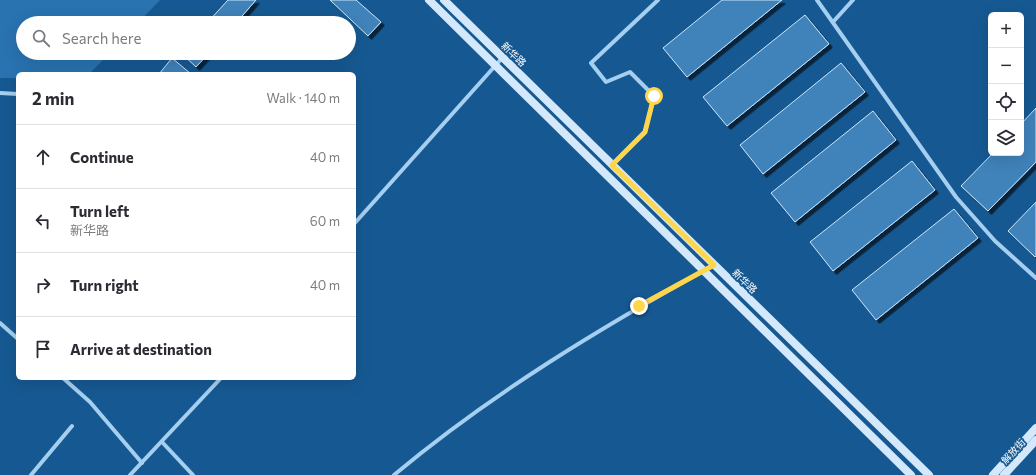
<!DOCTYPE html>
<meta charset="utf-8">
<style>
:root{--surface:#fff;--page:#f2f2f3;--text:#2b2b33;--muted:#7c7c81;--line:#e1e1e2}
body{margin:0;font-family:Commissioner,"Noto Sans SC",sans-serif;background:var(--page);color:var(--text)}
.controls{position:absolute;right:12px;top:12px;display:grid;overflow:hidden;border-radius:6px;box-shadow:0 4px 16px #0002}
.controls button{width:36px;height:36px;display:grid;place-items:center;padding:0;border:0;border-bottom:1px solid var(--line);background:var(--surface);color:var(--text);font:20px sans-serif}
.stop{position:absolute;width:12px;height:12px;margin:-9px;border:3px solid #ffd54a;border-radius:50%;background:#fff}
.stop.end{background:#ffd54a;border-color:#fff;box-shadow:0 1px 4px #0008}
.list{margin:0;padding:0;list-style:none}
h2{display:flex;justify-content:space-between;align-items:center;height:52px;margin:0;padding:0 16px;font-size:17px}
h2 small{font-size:13px;font-weight:400;color:var(--muted)}
.list li{display:grid;grid-template-columns:26px 1fr auto;gap:12px;align-items:center;box-sizing:border-box;height:64px;padding:0 16px;border-top:1px solid var(--line)}
.list b{display:block;font-size:15px;white-space:nowrap}
.list p{margin:0;font-size:13px;white-space:nowrap;color:var(--muted)}
.list em{font-size:13px;font-style:normal;color:var(--muted)}
.icon{flex:none;width:22px;height:22px;fill:none;stroke:currentColor;stroke-width:2;stroke-linecap:round;stroke-linejoin:round}
.map{position:relative;flex:none;width:1036px;height:475px;overflow:hidden}
.search{position:absolute;background:var(--surface);box-shadow:0 4px 16px #0002;left:16px;top:16px;width:340px;height:44px;display:flex;align-items:center;gap:10px;box-sizing:border-box;padding:0 14px;border-radius:22px;color:var(--muted);font-size:15px}
.panel{position:absolute;background:var(--surface);box-shadow:0 4px 16px #0002;left:16px;top:72px;width:340px;height:308px;border-radius:6px}
.map>svg:first-child{display:block}
.green{fill:#2973b1}
.building{fill:#3f82ba;stroke:#cce6fc;filter:url(#shadow)}
.lines{fill:none;stroke-linecap:round;stroke-linejoin:round}
.street{stroke:#a5cff0;stroke-width:4}
.secondary{stroke:#d3e9fb;stroke-width:8}
.route{stroke:#ffd54a;stroke-width:5}
.labels{text-anchor:middle;dominant-baseline:central;stroke-width:3.5;stroke-linejoin:round;paint-order:stroke}
.street-label{font-size:10px;fill:#fff;stroke:#165992}
</style>
<div class="map">
<svg width="1036" height="475" viewBox="0 0 1036 475">
<defs>
<filter id="shadow"><feDropShadow dx="3.5" dy="3.5" stdDeviation="0" flood-color="#0009"/></filter>
</defs>
<rect width="100%" height="100%" fill="#165992"/>
<path class="green" d="M 0,0 L 160,0 L 138,23 L 23,23 L 23,53 L 110,53 L 89,74 L 18,74 L 18,78 L 0,78 Z"/>
<g class="building">
<path d="M 228,0 L 256,0 L 236,23 L 207,23 Z"/>
<path d="M 330,0 L 356,0 L 381,22 L 368,36 Z"/>
<path d="M 722,0 L 782,0 L 687,77 L 663,48 Z"/>
<path d="M 805,15 L 829,44 L 727,126 L 703,97 Z"/>
<path d="M 181,53 L 209,53 L 196,67 Z"/>
<path d="M 172,58 L 191,74 L 159,74 Z"/>
<path d="M 841,63 L 865,92 L 763,174 L 740,145 Z"/>
<path d="M 1036,108 L 1036,162 L 988,211 L 961,186 L 993,153 L 1021,153 L 1021,124 Z"/>
<path d="M 873,111 L 896,140 L 795,222 L 771,193 Z"/>
<path d="M 912,161 L 935,190 L 833,271 L 810,242 Z"/>
<path d="M 1036,202 L 1036,256 L 1035,257 L 1008,231 Z"/>
<path d="M 954,209 L 978,238 L 876,320 L 852,290 Z"/>
</g>
<g class="lines">
<g class="street">
<path d="M 817,0 L 956,197 L 995,241 L 1036,278"/>
<path d="M 833,22 L 853,0"/>
<path d="M 0,93 L 18,94"/>
<path d="M 612,165 L 645,132 L 654,96 L 630,72 L 606,82 L 591,63 L 658,0"/>
<path d="M 354,224 L 503,57"/>
<path d="M 0,323 L 18,339"/>
<path d="M 63,378 L 90,402 L 142,463"/>
<path d="M 162,442 L 193,475"/>
<path d="M 31,475 L 72,426"/>
<path d="M 130,475 L 221,378"/>
<path d="M 394,475 C 492,393 602,327 714,265"/>
</g>
<g class="secondary">
<path d="M 429,0 L 911,475"/>
<path d="M 444,0 L 929,475"/>
<path d="M 993,475 L 1036,428"/>
<path d="M 1004,475 L 1036,440"/>
</g>
</g>
<g class="lines">
<path class="route" d="M 639,306 L 714,265 L 612,165 L 645,132 L 654,96"/>
</g>
<g class="labels">
<g class="street-label">
<text transform="translate(514 54) rotate(44)">新华路</text>
<text transform="translate(745 281) rotate(44)">新华路</text>
<text transform="translate(1013 451) rotate(-47)">解放街</text>
</g>
</g>
</svg>
<div class="controls">
<button>+</button>
<button>−</button>
<button><svg class="icon" aria-label="locate" viewBox="0 0 24 24"><circle cx="12" cy="12" r="6"/><path d="M12 2v4M12 18v4M2 12h4M18 12h4"/></svg></button>
<button><svg class="icon" aria-label="layers" viewBox="0 0 24 24"><path d="M12 4l9 5-9 5-9-5zM3 14l9 5 9-5"/></svg></button>
</div>
<div class="stop" style="left:654px;top:96px"></div>
<div class="stop end" style="left:639px;top:306px"></div>
<div class="search"><svg class="icon" aria-label="search" viewBox="0 0 24 24"><circle cx="10" cy="10" r="6"/><path d="M15 15l6 6"/></svg>Search here</div>
<section class="panel">
<h2>2 min<small>Walk · 140 m</small></h2>
<ul class="list">
<li><svg class="icon" aria-label="ahead" viewBox="0 0 24 24"><path d="M12 20V5M6 11l6-6 6 6"/></svg><div><b>Continue</b></div><em>40 m</em></li>
<li><svg class="icon" aria-label="left" viewBox="0 0 24 24"><path d="M17 20v-9H6M10 6l-5 5 5 5"/></svg><div><b>Turn left</b><p>新华路</p></div><em>60 m</em></li>
<li><svg class="icon" aria-label="right" viewBox="0 0 24 24"><path d="M7 20v-9h11M14 6l5 5-5 5"/></svg><div><b>Turn right</b></div><em>40 m</em></li>
<li><svg class="icon" aria-label="arrive" viewBox="0 0 24 24"><path d="M6 21V4h12l-3 4 3 4H6"/></svg><div><b>Arrive at destination</b></div></li>
</ul>
</section>
</div>
